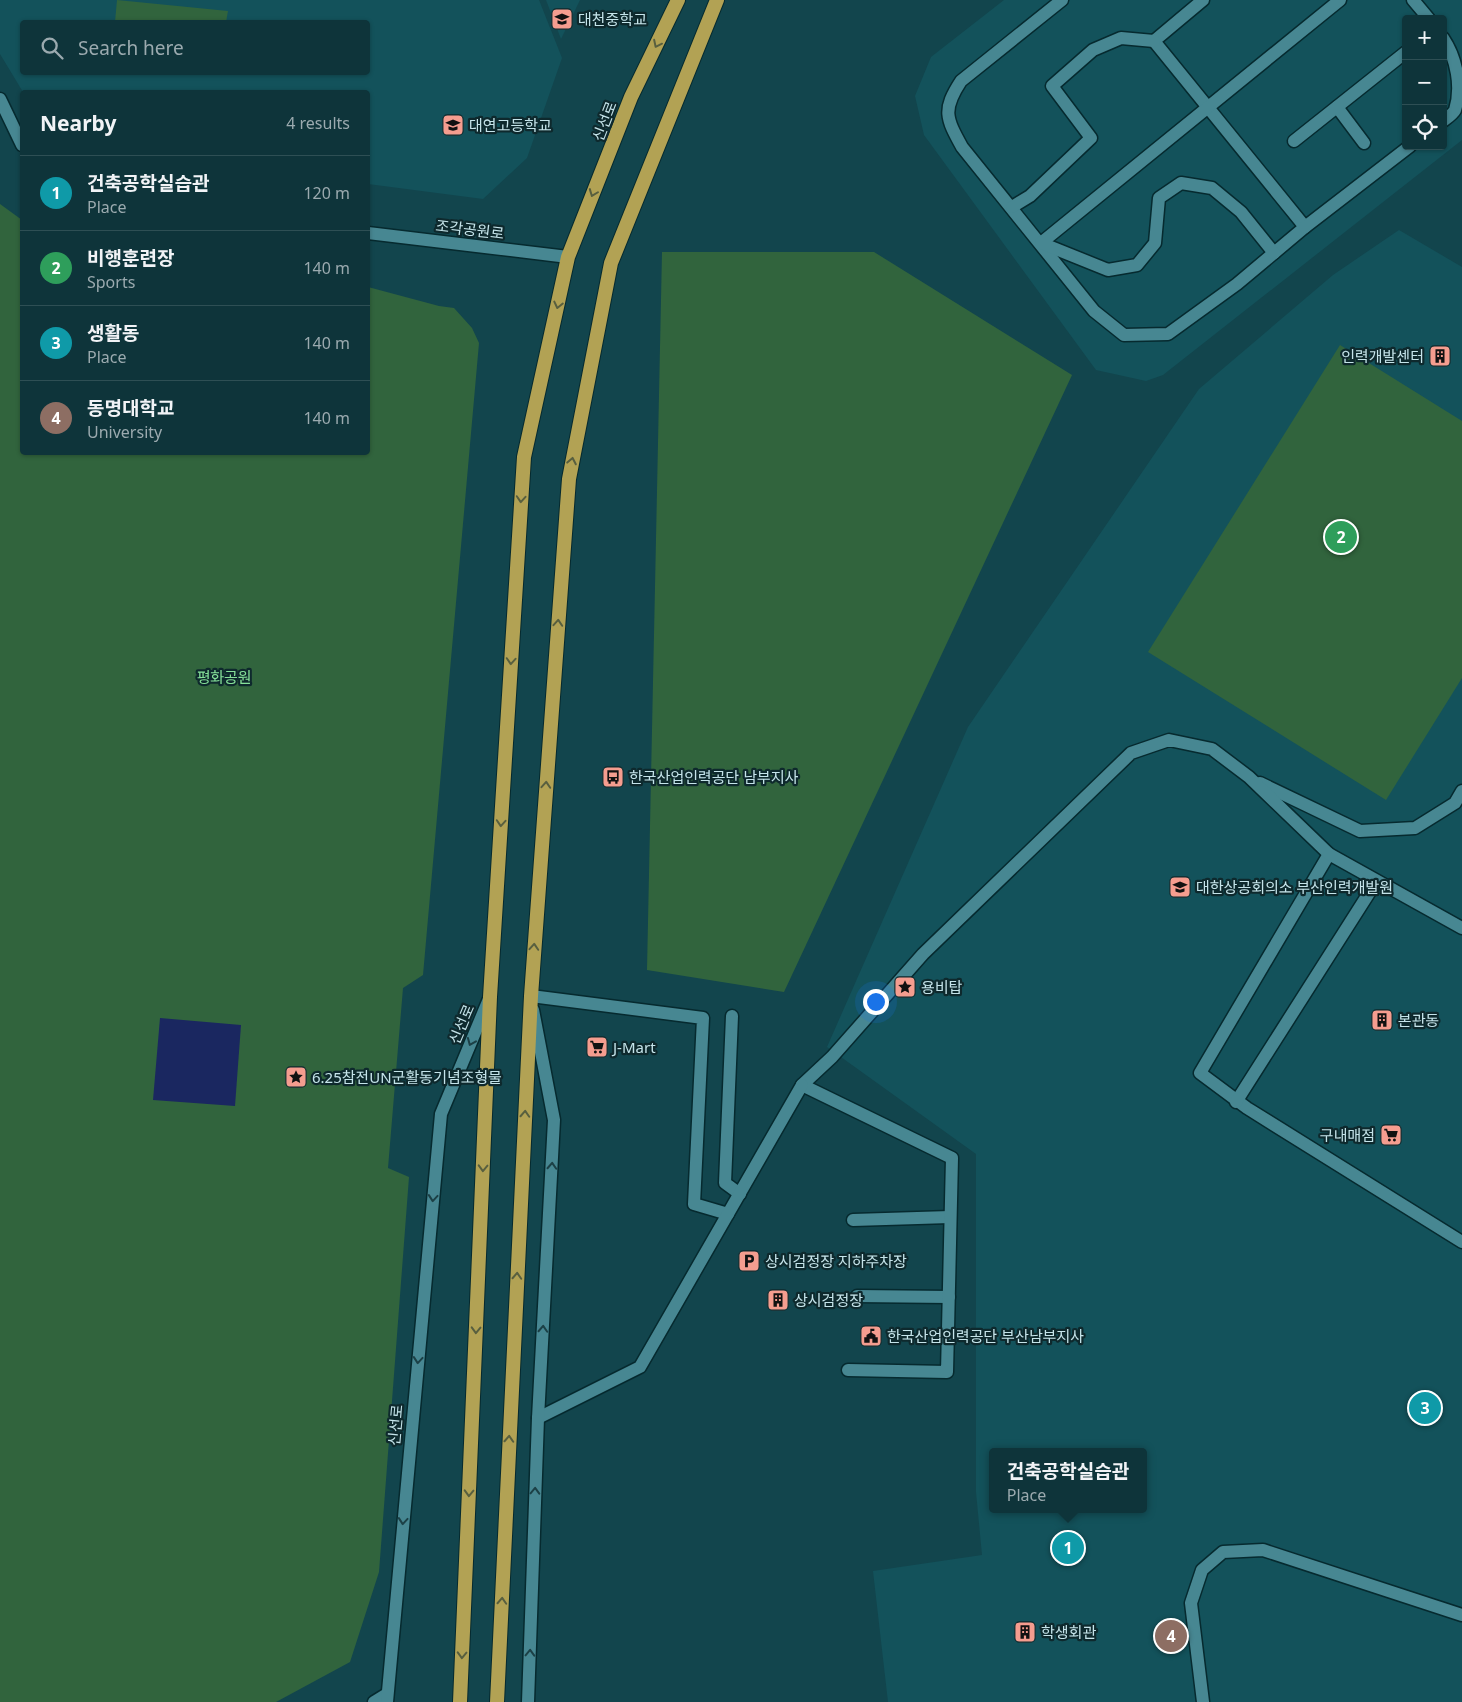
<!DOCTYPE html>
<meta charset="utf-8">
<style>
:root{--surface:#0e343a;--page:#173c42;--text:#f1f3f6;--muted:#9baaaf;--line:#2e4f54;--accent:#8bbbb9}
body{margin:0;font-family:"Noto Sans","Noto Sans KR",sans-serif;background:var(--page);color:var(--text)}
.controls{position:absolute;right:15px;top:15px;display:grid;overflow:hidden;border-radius:5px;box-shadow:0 1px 4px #0004}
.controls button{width:45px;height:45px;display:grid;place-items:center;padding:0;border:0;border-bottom:1px solid var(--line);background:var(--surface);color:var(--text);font:25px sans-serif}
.you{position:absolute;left:875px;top:1001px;width:18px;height:18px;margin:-12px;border:4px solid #fff;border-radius:50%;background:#1a73e8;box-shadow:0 0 0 8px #1a73e833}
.badge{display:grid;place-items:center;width:32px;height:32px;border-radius:50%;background:var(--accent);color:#fff;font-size:16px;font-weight:700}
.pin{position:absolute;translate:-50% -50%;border:2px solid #fff;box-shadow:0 1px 5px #0006}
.popup{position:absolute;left:989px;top:1448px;width:158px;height:65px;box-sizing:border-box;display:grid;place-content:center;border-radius:5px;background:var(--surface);filter:drop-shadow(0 1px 4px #0005);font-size:16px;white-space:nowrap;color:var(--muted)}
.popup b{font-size:19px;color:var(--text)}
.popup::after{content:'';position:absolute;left:50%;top:100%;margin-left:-10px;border:10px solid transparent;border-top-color:var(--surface)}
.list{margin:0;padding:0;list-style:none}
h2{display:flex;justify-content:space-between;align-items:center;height:65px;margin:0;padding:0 20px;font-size:21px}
h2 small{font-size:16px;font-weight:400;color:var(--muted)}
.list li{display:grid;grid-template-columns:32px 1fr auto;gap:15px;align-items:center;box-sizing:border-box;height:75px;padding:0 20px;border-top:1px solid var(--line)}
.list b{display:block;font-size:19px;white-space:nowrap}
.list p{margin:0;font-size:16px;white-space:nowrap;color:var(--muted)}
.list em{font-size:16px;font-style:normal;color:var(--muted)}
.icon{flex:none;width:28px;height:28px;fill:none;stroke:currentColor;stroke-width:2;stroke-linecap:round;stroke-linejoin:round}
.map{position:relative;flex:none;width:1462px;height:1702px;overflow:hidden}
.search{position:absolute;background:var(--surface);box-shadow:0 1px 4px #0004;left:20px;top:20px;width:350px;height:55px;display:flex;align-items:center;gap:12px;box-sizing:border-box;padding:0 18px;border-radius:5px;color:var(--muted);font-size:19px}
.panel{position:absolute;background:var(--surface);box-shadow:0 1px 4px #0004;left:20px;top:90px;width:350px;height:365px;border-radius:5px}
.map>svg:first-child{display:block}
.built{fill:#13525b;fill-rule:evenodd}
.green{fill:#31643d}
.water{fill:#1a2760}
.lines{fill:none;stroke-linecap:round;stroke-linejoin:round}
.service-casing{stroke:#062a2f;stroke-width:15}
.minor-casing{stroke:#062a2f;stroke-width:15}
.secondary-casing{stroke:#062a2f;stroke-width:15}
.trunk-casing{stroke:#062a2f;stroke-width:16}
.service{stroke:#478792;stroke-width:12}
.minor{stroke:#478792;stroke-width:12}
.secondary{stroke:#478792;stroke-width:12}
.trunk{stroke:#b2a254;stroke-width:14}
.oneway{stroke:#585f3f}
.oneway2{stroke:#1c4046}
.labels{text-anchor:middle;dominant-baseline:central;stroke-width:4.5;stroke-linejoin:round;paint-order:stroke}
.poi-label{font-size:15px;fill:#c5e4ea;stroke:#0e292d;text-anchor:start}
.street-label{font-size:15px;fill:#c5e4ea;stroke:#0e292d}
.park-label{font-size:15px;fill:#86e199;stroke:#0e292d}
</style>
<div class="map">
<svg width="1462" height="1702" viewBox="0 0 1462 1702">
<rect width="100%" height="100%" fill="#12454d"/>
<g class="built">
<path d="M 0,0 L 539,0 L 562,58 L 527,158 L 483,199 L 368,184 L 368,92 L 23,92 L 0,54 ZM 22,22 L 368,22 L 368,72 L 22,72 Z"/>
<path d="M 546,0 L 580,0 L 561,39 Z"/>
<path d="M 1004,0 L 1462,0 L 1462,140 L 1163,375 L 1146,381 L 1096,370 L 924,135 L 915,96 L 931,57 ZM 1406,19 L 1443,19 L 1443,146 L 1406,146 Z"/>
<path d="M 1399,230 L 1462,267 L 1462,1702 L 888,1702 L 873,1571 L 982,1555 L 976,1492 L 976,1154 L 827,1047 L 968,727 L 1199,389 L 1333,275 ZM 993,1452 L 1143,1452 L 1143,1509 L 993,1509 Z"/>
</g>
<g class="green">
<path d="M 117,0 L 228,11 L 226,22 L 115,22 Z"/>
<path d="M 0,204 L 22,220 L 22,452 L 368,452 L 368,287 L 439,306 L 454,308 L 472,328 L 479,343 L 423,975 L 403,988 L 388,1168 L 409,1177 L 379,1572 L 350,1662 L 276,1702 L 0,1702 Z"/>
<path d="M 662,252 L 874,252 L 1072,375 L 784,992 L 647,970 Z"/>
<path d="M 1340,345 L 1462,421 L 1462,678 L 1386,800 L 1148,652 Z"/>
</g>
<path class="water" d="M 160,1018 L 241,1025 L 235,1106 L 153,1100 Z"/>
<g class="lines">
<g class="service-casing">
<g id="service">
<path d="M 1062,0 L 961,81 C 942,110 946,118 962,147 L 1094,311 L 1124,335 L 1168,334 L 1237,284 L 1305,227 L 1154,41 L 1203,0"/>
<path d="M 1413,0 L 1429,19"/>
<path d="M 1443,38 C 1457,59 1462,87 1455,110 C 1453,114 1447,118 1443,121"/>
<path d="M 1337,107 L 1364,143"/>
<path d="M 1294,141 L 1406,52"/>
<path d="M 1012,207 L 1030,196 L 1091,138 L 1052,86 L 1093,50 L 1121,38 L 1154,41"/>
<path d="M 1305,227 L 1410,146"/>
<path d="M 1274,253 L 1241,212 L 1212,188 L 1181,183 L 1159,198 L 1155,243 L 1137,265 L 1108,270 L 1041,243 L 1340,0"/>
<path d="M 1260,783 L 1360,831 L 1415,828 L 1455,803 L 1462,791"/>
<path d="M 1329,854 L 1200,1073 L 1247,1108 L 1462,1242"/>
<path d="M 531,996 L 703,1018 L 694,1204 L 728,1214"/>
<path d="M 732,1016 L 725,1183 L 740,1194"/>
<path d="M 1236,1102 L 1376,882"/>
<path d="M 853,1220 L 950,1217"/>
<path d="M 857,1296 L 949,1297"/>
<path d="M 848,1370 L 947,1372 L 952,1158 L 802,1085 L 832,1057 L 923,954 L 1131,753 L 1169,740 L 1212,749 L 1249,777 L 1329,854 L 1462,928"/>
<path d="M 1203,1702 L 1191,1603 L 1202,1570 L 1223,1552 L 1263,1550 L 1462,1615"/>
</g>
</g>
<g class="minor-casing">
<g id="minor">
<path d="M 538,1418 L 640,1367 L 802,1085"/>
<path d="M 374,1702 L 387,1694"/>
</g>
</g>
<g class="secondary-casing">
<g id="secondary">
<path d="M 0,99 L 22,145"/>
<path d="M 368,233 L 568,257"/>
<path d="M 387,1702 L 441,1114 L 489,999"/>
<path d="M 528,1702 L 538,1418 L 554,1120 L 533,1010"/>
</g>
</g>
<g class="trunk-casing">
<g id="trunk">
<path d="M 460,1702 L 490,997 L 524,457 L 568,257 L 631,97 L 678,0"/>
<path d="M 497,1702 L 531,996 L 569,479 L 611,263 L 717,0"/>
</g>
</g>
<use href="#service" class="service"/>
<use href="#minor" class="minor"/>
<use href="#secondary" class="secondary"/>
<use href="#trunk" class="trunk"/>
</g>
<defs><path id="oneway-chevron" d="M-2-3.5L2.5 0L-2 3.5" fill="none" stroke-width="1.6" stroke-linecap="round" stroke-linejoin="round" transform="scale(1.25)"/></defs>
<g class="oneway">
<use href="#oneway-chevron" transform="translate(657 44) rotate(116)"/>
<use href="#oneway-chevron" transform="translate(593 193) rotate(111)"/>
<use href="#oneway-chevron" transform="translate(558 305) rotate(103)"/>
<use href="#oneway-chevron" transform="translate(572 461) rotate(-79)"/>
<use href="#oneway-chevron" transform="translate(521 499) rotate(94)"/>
<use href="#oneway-chevron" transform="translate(558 623) rotate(-86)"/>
<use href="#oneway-chevron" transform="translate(511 661) rotate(94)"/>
<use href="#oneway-chevron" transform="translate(546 785) rotate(-86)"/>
<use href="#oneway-chevron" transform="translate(501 823) rotate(94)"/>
<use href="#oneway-chevron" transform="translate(534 947) rotate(-86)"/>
<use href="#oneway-chevron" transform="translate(525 1114) rotate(-87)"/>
<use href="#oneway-chevron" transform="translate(483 1168) rotate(92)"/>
<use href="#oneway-chevron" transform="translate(517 1276) rotate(-87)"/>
<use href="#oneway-chevron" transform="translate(476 1330) rotate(92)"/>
<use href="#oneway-chevron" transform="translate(509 1439) rotate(-87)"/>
<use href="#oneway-chevron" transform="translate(469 1493) rotate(92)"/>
<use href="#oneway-chevron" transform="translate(502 1601) rotate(-87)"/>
<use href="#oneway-chevron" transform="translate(462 1655) rotate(92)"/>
</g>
<g class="oneway2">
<use href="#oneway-chevron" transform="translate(471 1042) rotate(113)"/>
<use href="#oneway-chevron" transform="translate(552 1166) rotate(-87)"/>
<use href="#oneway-chevron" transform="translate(433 1198) rotate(95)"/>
<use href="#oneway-chevron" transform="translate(543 1329) rotate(-87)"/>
<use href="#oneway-chevron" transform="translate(418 1360) rotate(95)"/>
<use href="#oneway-chevron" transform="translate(535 1491) rotate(-88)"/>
<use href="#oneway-chevron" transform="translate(403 1521) rotate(95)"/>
<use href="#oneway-chevron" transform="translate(530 1653) rotate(-88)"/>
</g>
<defs>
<g id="school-square" transform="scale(1.125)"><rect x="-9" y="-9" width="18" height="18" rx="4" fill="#f59d8f" stroke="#0e292d"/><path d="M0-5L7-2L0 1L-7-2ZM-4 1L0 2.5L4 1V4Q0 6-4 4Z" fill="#111"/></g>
<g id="building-square" transform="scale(1.125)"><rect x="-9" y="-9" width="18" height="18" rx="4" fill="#f59d8f" stroke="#0e292d"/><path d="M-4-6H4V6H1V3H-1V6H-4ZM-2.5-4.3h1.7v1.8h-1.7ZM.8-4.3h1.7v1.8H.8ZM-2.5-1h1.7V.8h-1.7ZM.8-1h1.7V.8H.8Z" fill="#111"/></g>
<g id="bus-square" transform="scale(1.125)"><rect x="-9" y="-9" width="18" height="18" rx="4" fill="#f59d8f" stroke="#0e292d"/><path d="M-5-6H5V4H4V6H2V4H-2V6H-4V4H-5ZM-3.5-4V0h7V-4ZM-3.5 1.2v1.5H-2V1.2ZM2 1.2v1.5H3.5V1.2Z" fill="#111"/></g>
<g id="university-square" transform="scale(1.125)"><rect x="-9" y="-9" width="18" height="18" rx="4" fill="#f59d8f" stroke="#0e292d"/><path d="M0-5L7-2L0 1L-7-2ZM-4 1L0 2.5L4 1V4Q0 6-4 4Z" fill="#111"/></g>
<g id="sight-square" transform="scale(1.125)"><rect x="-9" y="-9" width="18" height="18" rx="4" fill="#f59d8f" stroke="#0e292d"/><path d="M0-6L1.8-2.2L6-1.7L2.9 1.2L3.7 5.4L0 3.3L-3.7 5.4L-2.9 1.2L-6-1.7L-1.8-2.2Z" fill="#111"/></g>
<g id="supermarket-square" transform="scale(1.125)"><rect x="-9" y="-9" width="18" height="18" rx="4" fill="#f59d8f" stroke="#0e292d"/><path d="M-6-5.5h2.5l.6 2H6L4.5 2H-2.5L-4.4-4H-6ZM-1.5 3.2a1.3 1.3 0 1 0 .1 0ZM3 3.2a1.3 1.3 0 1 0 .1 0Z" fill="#111"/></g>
<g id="parking-square" transform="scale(1.125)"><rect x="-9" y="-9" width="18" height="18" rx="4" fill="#f59d8f" stroke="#0e292d"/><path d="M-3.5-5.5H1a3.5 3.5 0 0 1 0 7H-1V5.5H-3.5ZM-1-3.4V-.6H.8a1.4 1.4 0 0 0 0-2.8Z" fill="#111"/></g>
<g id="civic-square" transform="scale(1.125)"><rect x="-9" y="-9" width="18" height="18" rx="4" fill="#f59d8f" stroke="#0e292d"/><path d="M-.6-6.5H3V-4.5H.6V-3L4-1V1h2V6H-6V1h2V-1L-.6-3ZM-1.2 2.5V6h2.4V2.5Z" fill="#111"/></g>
</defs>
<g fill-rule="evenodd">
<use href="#school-square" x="562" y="19"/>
<use href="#school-square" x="453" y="125"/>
<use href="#building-square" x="1440" y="356"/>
<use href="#bus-square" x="613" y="777"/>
<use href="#university-square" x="1180" y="887"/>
<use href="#sight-square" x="905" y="987"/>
<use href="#building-square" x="1382" y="1020"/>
<use href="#supermarket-square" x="597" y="1047"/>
<use href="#sight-square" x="296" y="1077"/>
<use href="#supermarket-square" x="1391" y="1135"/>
<use href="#parking-square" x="749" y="1261"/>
<use href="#building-square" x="778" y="1300"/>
<use href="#civic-square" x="871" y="1336"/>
<use href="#building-square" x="1025" y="1632"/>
</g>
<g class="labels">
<g class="poi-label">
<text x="578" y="19">대천중학교</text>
<text x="469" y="125">대연고등학교</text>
<text x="1424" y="356" text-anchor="end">인력개발센터</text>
<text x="629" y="777">한국산업인력공단 남부지사</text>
<text x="1196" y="887">대한상공회의소 부산인력개발원</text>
<text x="921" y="987">용비탑</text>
<text x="1398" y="1020">본관동</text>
<text x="613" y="1047">J-Mart</text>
<text x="312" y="1077">6.25참전UN군활동기념조형물</text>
<text x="1375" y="1135" text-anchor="end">구내매점</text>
<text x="765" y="1261">상시검정장 지하주차장</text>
<text x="794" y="1300">상시검정장</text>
<text x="887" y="1336">한국산업인력공단 부산남부지사</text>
<text x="1041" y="1632">학생회관</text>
</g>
<g class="street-label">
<text transform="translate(604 121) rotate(-69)">신선로</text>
<text transform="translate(470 229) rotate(7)">조각공원로</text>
<text transform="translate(461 1024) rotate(-67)">신선로</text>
<text transform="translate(395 1425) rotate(-85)">신선로</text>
</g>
<g class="park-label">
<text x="224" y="677">평화공원</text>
</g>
</g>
</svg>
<div class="controls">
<button>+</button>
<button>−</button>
<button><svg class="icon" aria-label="locate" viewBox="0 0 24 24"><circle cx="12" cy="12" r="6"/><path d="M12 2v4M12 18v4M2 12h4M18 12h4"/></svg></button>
</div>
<div class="you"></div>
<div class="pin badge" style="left:1068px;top:1548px;background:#0f9aa8">1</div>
<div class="popup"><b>건축공학실습관</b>Place</div>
<div class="pin badge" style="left:1341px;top:537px;background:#2e9e5b">2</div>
<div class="pin badge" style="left:1425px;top:1408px;background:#0f9aa8">3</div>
<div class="pin badge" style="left:1171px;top:1636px;background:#8d6e63">4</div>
<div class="search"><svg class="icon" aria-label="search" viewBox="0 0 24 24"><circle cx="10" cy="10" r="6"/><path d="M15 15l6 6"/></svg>Search here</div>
<section class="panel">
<h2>Nearby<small>4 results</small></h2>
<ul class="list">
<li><span class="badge" style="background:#0f9aa8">1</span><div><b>건축공학실습관</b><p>Place</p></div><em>120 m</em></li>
<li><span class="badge" style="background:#2e9e5b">2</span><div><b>비행훈련장</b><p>Sports</p></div><em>140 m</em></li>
<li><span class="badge" style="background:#0f9aa8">3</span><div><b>생활동</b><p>Place</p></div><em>140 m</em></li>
<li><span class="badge" style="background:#8d6e63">4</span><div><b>동명대학교</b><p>University</p></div><em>140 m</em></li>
</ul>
</section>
</div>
